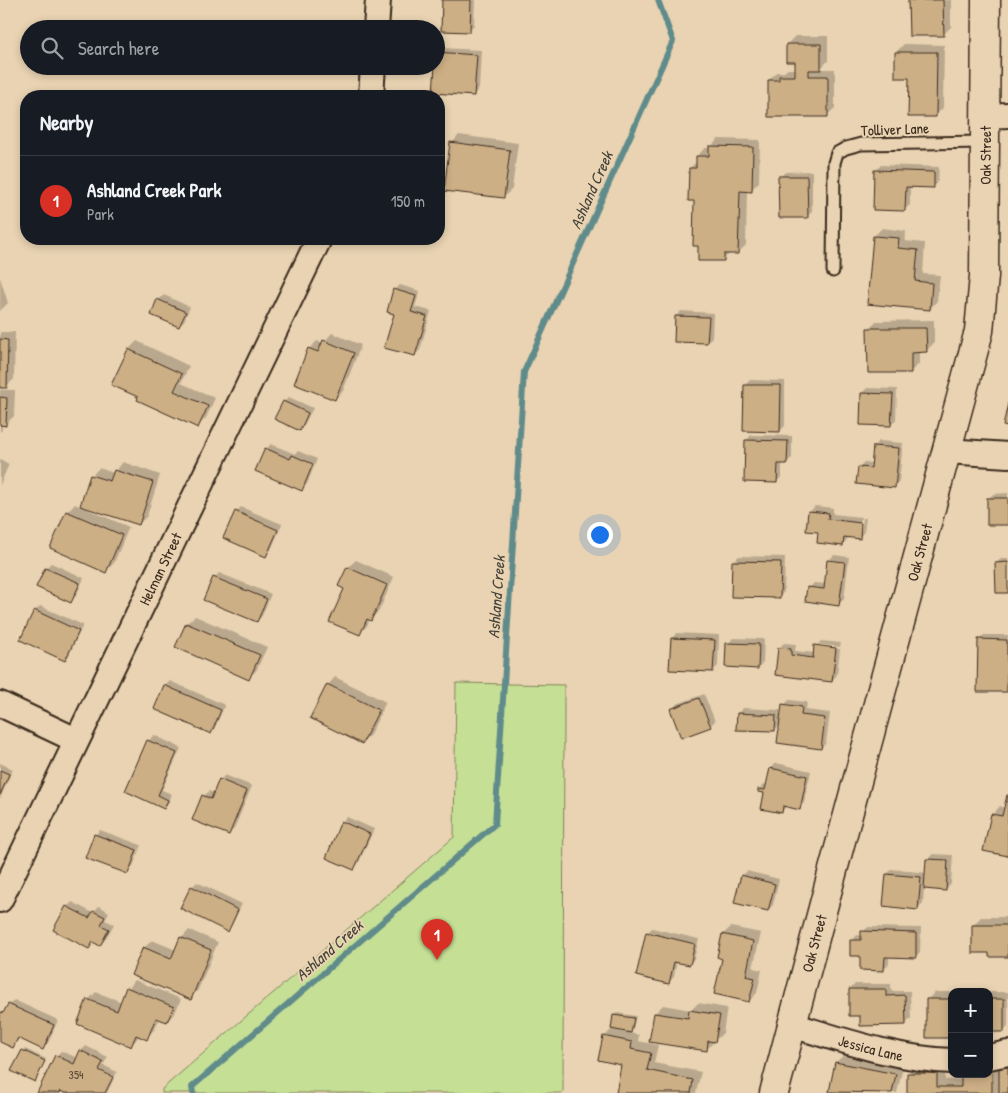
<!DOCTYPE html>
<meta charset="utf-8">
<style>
:root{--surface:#171b24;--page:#242831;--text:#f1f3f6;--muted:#9ea1a6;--line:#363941;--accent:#d93025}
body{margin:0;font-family:"Patrick Hand",sans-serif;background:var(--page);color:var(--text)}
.controls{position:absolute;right:15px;bottom:15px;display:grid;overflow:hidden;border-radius:10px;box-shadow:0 2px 8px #0003}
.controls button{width:45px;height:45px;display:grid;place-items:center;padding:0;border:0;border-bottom:1px solid var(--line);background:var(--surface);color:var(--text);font:25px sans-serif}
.you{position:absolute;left:599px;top:534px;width:18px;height:18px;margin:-12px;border:4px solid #fff;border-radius:50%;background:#1a73e8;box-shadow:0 0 0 8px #1a73e833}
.badge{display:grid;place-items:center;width:32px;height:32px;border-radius:50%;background:var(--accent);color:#fff;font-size:16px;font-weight:700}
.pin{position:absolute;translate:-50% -41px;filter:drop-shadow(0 1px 2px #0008)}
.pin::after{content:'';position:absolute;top:26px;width:18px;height:15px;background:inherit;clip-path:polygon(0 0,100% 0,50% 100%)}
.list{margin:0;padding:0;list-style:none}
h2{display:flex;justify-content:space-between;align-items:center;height:65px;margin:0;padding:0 20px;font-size:21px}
h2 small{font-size:16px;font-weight:400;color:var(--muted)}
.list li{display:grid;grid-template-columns:32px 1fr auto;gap:15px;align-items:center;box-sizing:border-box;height:90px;padding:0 20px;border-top:1px solid var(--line)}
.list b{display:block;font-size:19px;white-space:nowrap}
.list p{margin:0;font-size:16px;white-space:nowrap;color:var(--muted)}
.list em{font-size:16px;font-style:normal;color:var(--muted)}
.icon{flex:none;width:28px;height:28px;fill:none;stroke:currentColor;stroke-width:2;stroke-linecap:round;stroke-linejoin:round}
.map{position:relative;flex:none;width:1008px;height:1093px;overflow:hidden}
.search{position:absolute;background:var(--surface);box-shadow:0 2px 8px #0003;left:20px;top:20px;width:425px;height:55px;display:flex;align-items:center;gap:12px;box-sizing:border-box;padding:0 18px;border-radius:28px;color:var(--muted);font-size:19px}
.panel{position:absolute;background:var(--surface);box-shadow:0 2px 8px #0003;left:20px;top:90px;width:425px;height:155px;border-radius:20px}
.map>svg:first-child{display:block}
.green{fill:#c5df95;stroke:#80845a}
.shadow{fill:#0003}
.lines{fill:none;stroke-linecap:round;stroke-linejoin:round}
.stream{stroke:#618b8b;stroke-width:6}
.building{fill:#cdaf85;stroke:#3b2a1e}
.lane-casing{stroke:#3b2a1e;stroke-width:15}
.street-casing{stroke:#3b2a1e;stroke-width:28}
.secondary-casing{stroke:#3b2a1e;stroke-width:31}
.lane{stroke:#e9d3b2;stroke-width:11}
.street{stroke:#e9d3b2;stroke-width:24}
.secondary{stroke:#e9d3b2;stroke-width:28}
.labels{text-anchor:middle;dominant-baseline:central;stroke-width:4;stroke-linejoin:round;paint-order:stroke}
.number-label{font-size:12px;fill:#604b38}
.street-label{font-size:15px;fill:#3b2a1e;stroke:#e9d3b2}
.water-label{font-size:16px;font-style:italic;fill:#444239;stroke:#e9d3b2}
</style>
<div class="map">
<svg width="1008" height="1093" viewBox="0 0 1008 1093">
<rect width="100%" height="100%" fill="#e9d3b2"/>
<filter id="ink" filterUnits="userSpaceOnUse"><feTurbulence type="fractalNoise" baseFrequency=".02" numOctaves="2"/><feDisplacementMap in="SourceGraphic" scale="10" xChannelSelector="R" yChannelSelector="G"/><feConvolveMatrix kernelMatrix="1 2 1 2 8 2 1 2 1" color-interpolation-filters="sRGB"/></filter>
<g filter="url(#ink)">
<path class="green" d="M 456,683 L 564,685 L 563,1093 L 162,1093 L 162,1089 L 454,837 Z"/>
<g class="shadow">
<path d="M 443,0 L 475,0 L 474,25 L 469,30 Z"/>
<path d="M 909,0 L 951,0 L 951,27 L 943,35 Z"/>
<path d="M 795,36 L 828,36 L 828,61 L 820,69 L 835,69 L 835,108 L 827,115 L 769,80 L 777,72 L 784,72 L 788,69 L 797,69 L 797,61 L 787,44 Z"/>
<path d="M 904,44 L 944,45 L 943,108 L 935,116 L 910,77 L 896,52 Z"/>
<path d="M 442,48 L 481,50 L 479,89 L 474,94 L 437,53 Z"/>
<path d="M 459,135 L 518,143 L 512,189 L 504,197 L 452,143 Z"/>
<path d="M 718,139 L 760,140 L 759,182 L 751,190 L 747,190 L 746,245 L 738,253 L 730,253 L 723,260 L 695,199 L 690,168 L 697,161 L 697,156 L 705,148 L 710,148 Z"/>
<path d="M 881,165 L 939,167 L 938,181 L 933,187 L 910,186 L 910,205 L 904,210 L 876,170 Z"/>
<path d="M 812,171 L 812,211 L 807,217 L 780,177 L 785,172 Z"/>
<path d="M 882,228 L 906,231 L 905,241 L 925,243 L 923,274 L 940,275 L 937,301 L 930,309 L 874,236 Z"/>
<path d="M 0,277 L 8,303 L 0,311 Z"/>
<path d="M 400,285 L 420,291 L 415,307 L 431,311 L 420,350 L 415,355 L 395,313 L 394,290 Z"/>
<path d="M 164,295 L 190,307 L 184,321 L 179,326 L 158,300 Z"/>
<path d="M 681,311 L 713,313 L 712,337 L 707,342 L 676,316 Z"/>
<path d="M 934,320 L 934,343 L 926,351 L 919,351 L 919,364 L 911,371 L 869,329 L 876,321 Z"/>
<path d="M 0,332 L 15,332 L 14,379 L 6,387 L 0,387 Z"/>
<path d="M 332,333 L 361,345 L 343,391 L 335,399 L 295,383 L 309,349 L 317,341 L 323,343 Z"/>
<path d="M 137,341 L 189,366 L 181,383 L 215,398 L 206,418 L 198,426 L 113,384 L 129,349 Z"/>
<path d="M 750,380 L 785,381 L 785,426 L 780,431 L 745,385 Z"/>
<path d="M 867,388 L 897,389 L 896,420 L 891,425 L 862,393 Z"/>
<path d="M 0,390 L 15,390 L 14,416 L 6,424 L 2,424 L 2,430 L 0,432 Z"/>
<path d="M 289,397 L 313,408 L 304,425 L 299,430 L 284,402 Z"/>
<path d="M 751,435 L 792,436 L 792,458 L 786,463 L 782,463 L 782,477 L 776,482 L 746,441 Z"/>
<path d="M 879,441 L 903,443 L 899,481 L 894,487 L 859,467 L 864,462 L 872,463 L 874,446 Z"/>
<path d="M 271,444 L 295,454 L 298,451 L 317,459 L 307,484 L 302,489 L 266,449 Z"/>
<path d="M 0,460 L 9,464 L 0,485 Z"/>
<path d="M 123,462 L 160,475 L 147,516 L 139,524 L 87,507 L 87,509 L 129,527 L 114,563 L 106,571 L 67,512 L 75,504 L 81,507 L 92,475 L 99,468 L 114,473 Z"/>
<path d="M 1008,493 L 1008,523 L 988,499 L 993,494 Z"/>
<path d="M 815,506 L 833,508 L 833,514 L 861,517 L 859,534 L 861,534 L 863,518 L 866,518 L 864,532 L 859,537 L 848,536 L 847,540 L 842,545 L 819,531 L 810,512 Z"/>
<path d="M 241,507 L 282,524 L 271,550 L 266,555 L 236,512 Z"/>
<path d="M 834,555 L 849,557 L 844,599 L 838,605 L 809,588 L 814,583 L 826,584 L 829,560 Z"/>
<path d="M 739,556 L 785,557 L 784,592 L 779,597 L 733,561 Z"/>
<path d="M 1002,558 L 1008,558 L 1008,592 L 996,563 Z"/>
<path d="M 356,560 L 394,577 L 379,611 L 370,619 L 367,626 L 359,634 L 346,588 L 340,586 L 348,567 Z"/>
<path d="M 51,563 L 84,578 L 76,596 L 71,601 L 46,568 Z"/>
<path d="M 219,573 L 271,594 L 262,616 L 257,621 L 214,578 Z"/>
<path d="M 40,606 L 83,625 L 69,655 L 64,660 L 35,611 Z"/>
<path d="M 195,616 L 267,647 L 256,671 L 248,678 L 177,647 L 187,623 Z"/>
<path d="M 677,633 L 719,635 L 718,666 L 713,671 L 672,638 Z"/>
<path d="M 984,635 L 1008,635 L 1008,689 L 1006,691 L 979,640 Z"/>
<path d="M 733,638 L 764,639 L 763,662 L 758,668 L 728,644 Z"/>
<path d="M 821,641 L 841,643 L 840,647 L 818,644 L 818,647 L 840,649 L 837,675 L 832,680 L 779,648 L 784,643 L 796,644 L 795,651 L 815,653 L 816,646 Z"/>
<path d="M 335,677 L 386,702 L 370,735 L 362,742 L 328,685 Z"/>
<path d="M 170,681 L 225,705 L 215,727 L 210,732 L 165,686 Z"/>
<path d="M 704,694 L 715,721 L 710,726 L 672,709 L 677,704 Z"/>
<path d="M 789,700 L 807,702 L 806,710 L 830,713 L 826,743 L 821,748 L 781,724 L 774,730 L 738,713 L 743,708 L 780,710 L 780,718 L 782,718 L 784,705 Z"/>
<path d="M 154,735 L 181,748 L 162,790 L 172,794 L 169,802 L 164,807 L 126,791 L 149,740 Z"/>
<path d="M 0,763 L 13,769 L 0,799 Z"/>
<path d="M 776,763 L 811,771 L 804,803 L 799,808 L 787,806 L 781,812 L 766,792 L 759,790 L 764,784 L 767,785 L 771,769 Z"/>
<path d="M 225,775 L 252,786 L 234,829 L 229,834 L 204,796 L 209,791 L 214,793 L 220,780 Z"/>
<path d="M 1000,806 L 1005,808 L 1008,854 L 993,814 Z"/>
<path d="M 347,817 L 374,829 L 358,864 L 353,869 L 342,822 Z"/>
<path d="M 100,830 L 141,845 L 133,867 L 128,872 L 95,835 Z"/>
<path d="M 933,854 L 953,855 L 951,884 L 946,890 L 924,888 L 923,903 L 918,908 L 887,874 L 892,869 L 927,873 L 928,859 Z"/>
<path d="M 747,871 L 779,879 L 773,905 L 768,910 L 742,876 Z"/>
<path d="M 197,882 L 242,904 L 232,925 L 227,930 L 192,887 Z"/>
<path d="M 72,902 L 93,913 L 99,906 L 109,912 L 105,920 L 114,924 L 105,940 L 100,945 L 95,942 L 89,947 L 67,907 Z"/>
<path d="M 981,917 L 1008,917 L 1008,955 L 990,951 L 973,925 Z"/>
<path d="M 731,927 L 761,933 L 753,968 L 762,970 L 757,993 L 749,1001 L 724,958 L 723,934 Z"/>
<path d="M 868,927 L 921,928 L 920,952 L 915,957 L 889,956 L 889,964 L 884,969 L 861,955 L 852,941 L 857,935 L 862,936 L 863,932 Z"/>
<path d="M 652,928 L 699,939 L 694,959 L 689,964 L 677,961 L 674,977 L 669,982 L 647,933 Z"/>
<path d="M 189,930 L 218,942 L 198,990 L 190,998 L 144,948 L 152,940 L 176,950 L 182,938 Z"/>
<path d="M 135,980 L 181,999 L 175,1013 L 167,1021 L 160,1018 L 154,1030 L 146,1038 L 140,1035 L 131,1046 L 78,1024 L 88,1000 L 96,992 L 122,1002 L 128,988 Z"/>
<path d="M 855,984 L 891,984 L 891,991 L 910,991 L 911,1019 L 905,1024 L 861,1015 L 850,989 Z"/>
<path d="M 935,992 L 952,992 L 951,1036 L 927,1000 Z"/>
<path d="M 989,992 L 1008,992 L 1008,1026 L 1004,1030 L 989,1030 Z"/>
<path d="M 14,1000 L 58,1020 L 48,1043 L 43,1048 L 20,1038 L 13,1047 L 0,1041 L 0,1016 Z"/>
<path d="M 698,1003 L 727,1008 L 723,1033 L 706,1050 L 651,1041 L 655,1013 L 663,1005 L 691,1010 Z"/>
<path d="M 617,1013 L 636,1016 L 633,1029 L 630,1033 L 639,1035 L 638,1041 L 658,1045 L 654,1063 L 701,1072 L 696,1093 L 617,1093 L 623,1064 L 604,1037 L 612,1029 L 614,1015 Z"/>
<path d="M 86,1046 L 108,1057 L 103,1065 L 117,1072 L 107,1093 L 68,1093 L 62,1091 L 61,1093 L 40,1093 L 56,1056 L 61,1051 L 78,1058 L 81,1051 Z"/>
<path d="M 25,1049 L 46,1059 L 35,1081 L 23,1051 Z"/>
<path d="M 844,1055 L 903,1067 L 897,1093 L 838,1093 L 830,1091 L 836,1062 Z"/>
<path d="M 1008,1060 L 1008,1093 L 908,1093 L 908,1074 L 916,1066 L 945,1066 L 945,1080 L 963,1079 L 989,1074 L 989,1064 L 1000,1064 L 1000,1068 Z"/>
</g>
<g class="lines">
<path class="stream" d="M 193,1093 L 192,1087 L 495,824 L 524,372 L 673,41 L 658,0"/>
</g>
<g class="building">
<path d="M 442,0 L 471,0 L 470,32 L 441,31 Z"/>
<path d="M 908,0 L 943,0 L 944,36 L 909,36 Z"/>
<path d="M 786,44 L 821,44 L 821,70 L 809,70 L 809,76 L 828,76 L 828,117 L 768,117 L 768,80 L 779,80 L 779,76 L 795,76 L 795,62 L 786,62 Z"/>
<path d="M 436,52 L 477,55 L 474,96 L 433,93 Z"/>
<path d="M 895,52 L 937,52 L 936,117 L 908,117 L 909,78 L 895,78 Z"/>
<path d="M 450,142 L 510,150 L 504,198 L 444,191 Z"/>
<path d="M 709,146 L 753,147 L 752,192 L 740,191 L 738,254 L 724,254 L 724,261 L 698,261 L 698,246 L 693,246 L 694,201 L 688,201 L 689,168 L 696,168 L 696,156 L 709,156 Z"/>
<path d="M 874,170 L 934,172 L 934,188 L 906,187 L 905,211 L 873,210 Z"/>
<path d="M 778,176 L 807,176 L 808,218 L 779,218 Z"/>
<path d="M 873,236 L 899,238 L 898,248 L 918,250 L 915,281 L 932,283 L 930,310 L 867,304 Z"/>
<path d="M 393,289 L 416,296 L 411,312 L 427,316 L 415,356 L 384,348 L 394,314 L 387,312 Z"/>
<path d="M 157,299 L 186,312 L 179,327 L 151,315 Z"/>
<path d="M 675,316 L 709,317 L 707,343 L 674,342 Z"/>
<path d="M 867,328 L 926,328 L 927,352 L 911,353 L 911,373 L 868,373 Z"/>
<path d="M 0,339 L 8,340 L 7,388 L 0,388 Z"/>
<path d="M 323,340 L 354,353 L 335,400 L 294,384 L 308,348 L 318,352 Z"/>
<path d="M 128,349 L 182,374 L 174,391 L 208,406 L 198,428 L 137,400 L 138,397 L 111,385 Z"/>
<path d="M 744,385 L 781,385 L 780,432 L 743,431 Z"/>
<path d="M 861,393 L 893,394 L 891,426 L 860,425 Z"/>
<path d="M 0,397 L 7,398 L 6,426 L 0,425 Z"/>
<path d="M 283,401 L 308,413 L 300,431 L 274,419 Z"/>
<path d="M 1008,403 L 1008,427 L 1003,426 Z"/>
<path d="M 745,440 L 788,441 L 787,464 L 778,464 L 777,483 L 744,482 Z"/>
<path d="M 873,446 L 899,448 L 895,488 L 856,484 L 858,467 L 871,468 Z"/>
<path d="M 265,448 L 290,459 L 292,455 L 313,464 L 302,491 L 255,471 Z"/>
<path d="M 114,470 L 153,482 L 139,525 L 80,506 L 90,475 L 110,481 Z"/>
<rect x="987" y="498" width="21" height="27"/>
<path d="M 66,511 L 122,535 L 106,573 L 50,548 Z"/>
<path d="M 235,511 L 278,530 L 266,557 L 223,538 Z"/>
<path d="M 808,511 L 829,513 L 828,519 L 861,523 L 860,539 L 844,537 L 843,546 L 817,543 L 818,532 L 806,531 Z"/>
<path d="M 827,560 L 845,562 L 839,606 L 805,601 L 807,587 L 824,589 Z"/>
<path d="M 732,561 L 781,562 L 780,598 L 731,597 Z"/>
<path d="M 1008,562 L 1008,593 L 996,593 L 995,563 Z"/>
<path d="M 347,567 L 387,585 L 371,621 L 367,619 L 360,635 L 329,622 L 344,589 L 338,586 Z"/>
<path d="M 45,568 L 80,583 L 71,603 L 36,587 Z"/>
<path d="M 213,577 L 267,599 L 257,622 L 203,600 Z"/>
<path d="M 34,610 L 79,631 L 65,661 L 20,640 Z"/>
<path d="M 186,623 L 260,655 L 249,680 L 175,647 Z"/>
<path d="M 671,638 L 715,640 L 713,672 L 669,670 Z"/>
<path d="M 978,639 L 1007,640 L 1007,692 L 977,692 Z"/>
<path d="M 726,643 L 759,644 L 758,669 L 725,667 Z"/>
<path d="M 814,645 L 836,648 L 832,682 L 775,675 L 778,648 L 791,649 L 791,655 L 813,658 Z"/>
<path d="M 327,684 L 379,710 L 362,744 L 310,718 Z"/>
<path d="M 164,685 L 221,710 L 211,734 L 154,709 Z"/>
<path d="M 699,698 L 711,727 L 681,738 L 670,709 Z"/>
<path d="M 782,704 L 802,707 L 801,715 L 825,718 L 821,749 L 777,743 Z"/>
<path d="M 737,713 L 776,715 L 775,731 L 736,730 Z"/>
<path d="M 147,740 L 177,753 L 158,795 L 168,800 L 164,809 L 125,791 Z"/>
<path d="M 770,768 L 807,776 L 800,810 L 783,806 L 782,813 L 761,809 L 764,793 L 758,792 L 758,789 L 765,790 Z"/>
<path d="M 0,770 L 9,774 L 0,795 Z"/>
<path d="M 219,779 L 247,791 L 229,835 L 192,820 L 202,795 L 211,799 Z"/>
<path d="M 1007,795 L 1008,795 L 1008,856 L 983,851 L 991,814 L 1002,816 Z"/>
<path d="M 341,821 L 370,834 L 354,870 L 326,858 Z"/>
<path d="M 94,834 L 137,850 L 128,874 L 85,858 Z"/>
<path d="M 926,859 L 948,860 L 946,891 L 924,889 Z"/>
<path d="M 886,874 L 921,877 L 918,910 L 883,906 Z"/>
<path d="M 741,875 L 775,884 L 768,911 L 734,903 Z"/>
<path d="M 191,886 L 238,910 L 228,932 L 180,908 Z"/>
<path d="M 66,906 L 89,918 L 93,911 L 105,917 L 101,925 L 109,929 L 100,946 L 93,942 L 89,949 L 53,930 Z"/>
<path d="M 972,925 L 1008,925 L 1008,957 L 989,957 L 989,953 L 972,953 Z"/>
<path d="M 861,931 L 916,933 L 916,958 L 885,957 L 884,971 L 860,970 L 860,956 L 850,956 L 850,940 L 861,940 Z"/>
<path d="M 646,932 L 695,944 L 690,965 L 674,962 L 669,984 L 636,976 Z"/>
<path d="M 722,934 L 753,941 L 746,976 L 755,978 L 749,1002 L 714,994 L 722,959 L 717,957 Z"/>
<path d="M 180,937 L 211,950 L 191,1000 L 131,975 L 143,947 L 171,959 Z"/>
<path d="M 126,987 L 174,1007 L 167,1022 L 156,1018 L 147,1040 L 136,1035 L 131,1047 L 77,1024 L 87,999 L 117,1011 Z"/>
<path d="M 849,989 L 886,989 L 886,996 L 905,995 L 906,1025 L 860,1026 L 860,1016 L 849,1016 Z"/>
<path d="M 926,999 L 952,999 L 951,1038 L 926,1038 Z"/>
<rect x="989" y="999" width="15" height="33"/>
<path d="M 8,1004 L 54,1025 L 43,1050 L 18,1038 L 13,1048 L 0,1042 L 0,1013 L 1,1012 L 3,1013 Z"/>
<path d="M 689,1010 L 720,1015 L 715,1042 L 708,1041 L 707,1051 L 649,1042 L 654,1013 L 688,1018 Z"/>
<path d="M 613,1015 L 634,1018 L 631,1033 L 611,1029 Z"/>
<path d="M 603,1036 L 632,1042 L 631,1049 L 651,1053 L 647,1070 L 693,1080 L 691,1093 L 616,1093 L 621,1065 L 598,1060 Z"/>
<path d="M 22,1050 L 45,1061 L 35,1082 L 11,1071 Z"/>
<path d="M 80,1050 L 103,1062 L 99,1070 L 113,1077 L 105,1093 L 65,1093 L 60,1091 L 60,1093 L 37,1093 L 55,1055 L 74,1064 Z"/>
<path d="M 835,1062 L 896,1074 L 892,1093 L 829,1092 Z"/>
<rect x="999" y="1067" width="9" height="26"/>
<path d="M 989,1072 L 992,1072 L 992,1093 L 907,1093 L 907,1073 L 937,1073 L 937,1087 L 961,1087 L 961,1074 L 989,1074 Z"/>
</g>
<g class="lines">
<g class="lane-casing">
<path id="lane" d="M 833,271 L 834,163 L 837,153 L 846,148 L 861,144 L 984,142"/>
</g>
<g class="street-casing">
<g id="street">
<path d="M 376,29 L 378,0"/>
<path d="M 371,96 L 373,66"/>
<path d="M 985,116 L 1008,115"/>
<path d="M 946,451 L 1008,455"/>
<path d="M 0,704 L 76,740"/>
<path id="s1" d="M 0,900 L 319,239"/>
<path id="s2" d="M 792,1025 C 845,1041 897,1059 952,1061"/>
<path d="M 989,1057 L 1008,1053"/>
</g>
</g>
<g class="secondary-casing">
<g id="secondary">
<path id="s3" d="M 774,1093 L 829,885 L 979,331 L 984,276 L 986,0"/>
</g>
</g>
<use href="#lane" class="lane"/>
<use href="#street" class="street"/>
<use href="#secondary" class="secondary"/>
</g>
</g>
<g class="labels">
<g class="number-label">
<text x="76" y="1074">354</text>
</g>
<g class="street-label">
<text transform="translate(895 129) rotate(-2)">Tolliver Lane</text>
<text stroke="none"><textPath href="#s3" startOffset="965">Oak Street</textPath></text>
<text stroke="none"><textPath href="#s3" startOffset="560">Oak Street</textPath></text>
<text stroke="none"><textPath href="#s1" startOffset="368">Helman Street</textPath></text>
<text stroke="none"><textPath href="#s3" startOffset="155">Oak Street</textPath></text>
<text stroke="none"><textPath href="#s2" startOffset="82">Jessica Lane</textPath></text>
</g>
<g class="water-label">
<text transform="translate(591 190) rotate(-66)">Ashland Creek</text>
<text transform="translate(496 597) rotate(-86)">Ashland Creek</text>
<text transform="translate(329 950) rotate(-41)">Ashland Creek</text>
</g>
</g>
</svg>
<div class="controls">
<button>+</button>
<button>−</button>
</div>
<div class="you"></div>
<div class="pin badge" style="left:437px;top:960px">1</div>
<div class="search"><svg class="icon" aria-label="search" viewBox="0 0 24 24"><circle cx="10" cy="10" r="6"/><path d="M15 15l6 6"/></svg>Search here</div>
<section class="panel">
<h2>Nearby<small></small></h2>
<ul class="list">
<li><span class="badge">1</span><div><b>Ashland Creek Park</b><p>Park</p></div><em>150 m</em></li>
</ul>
</section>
</div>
